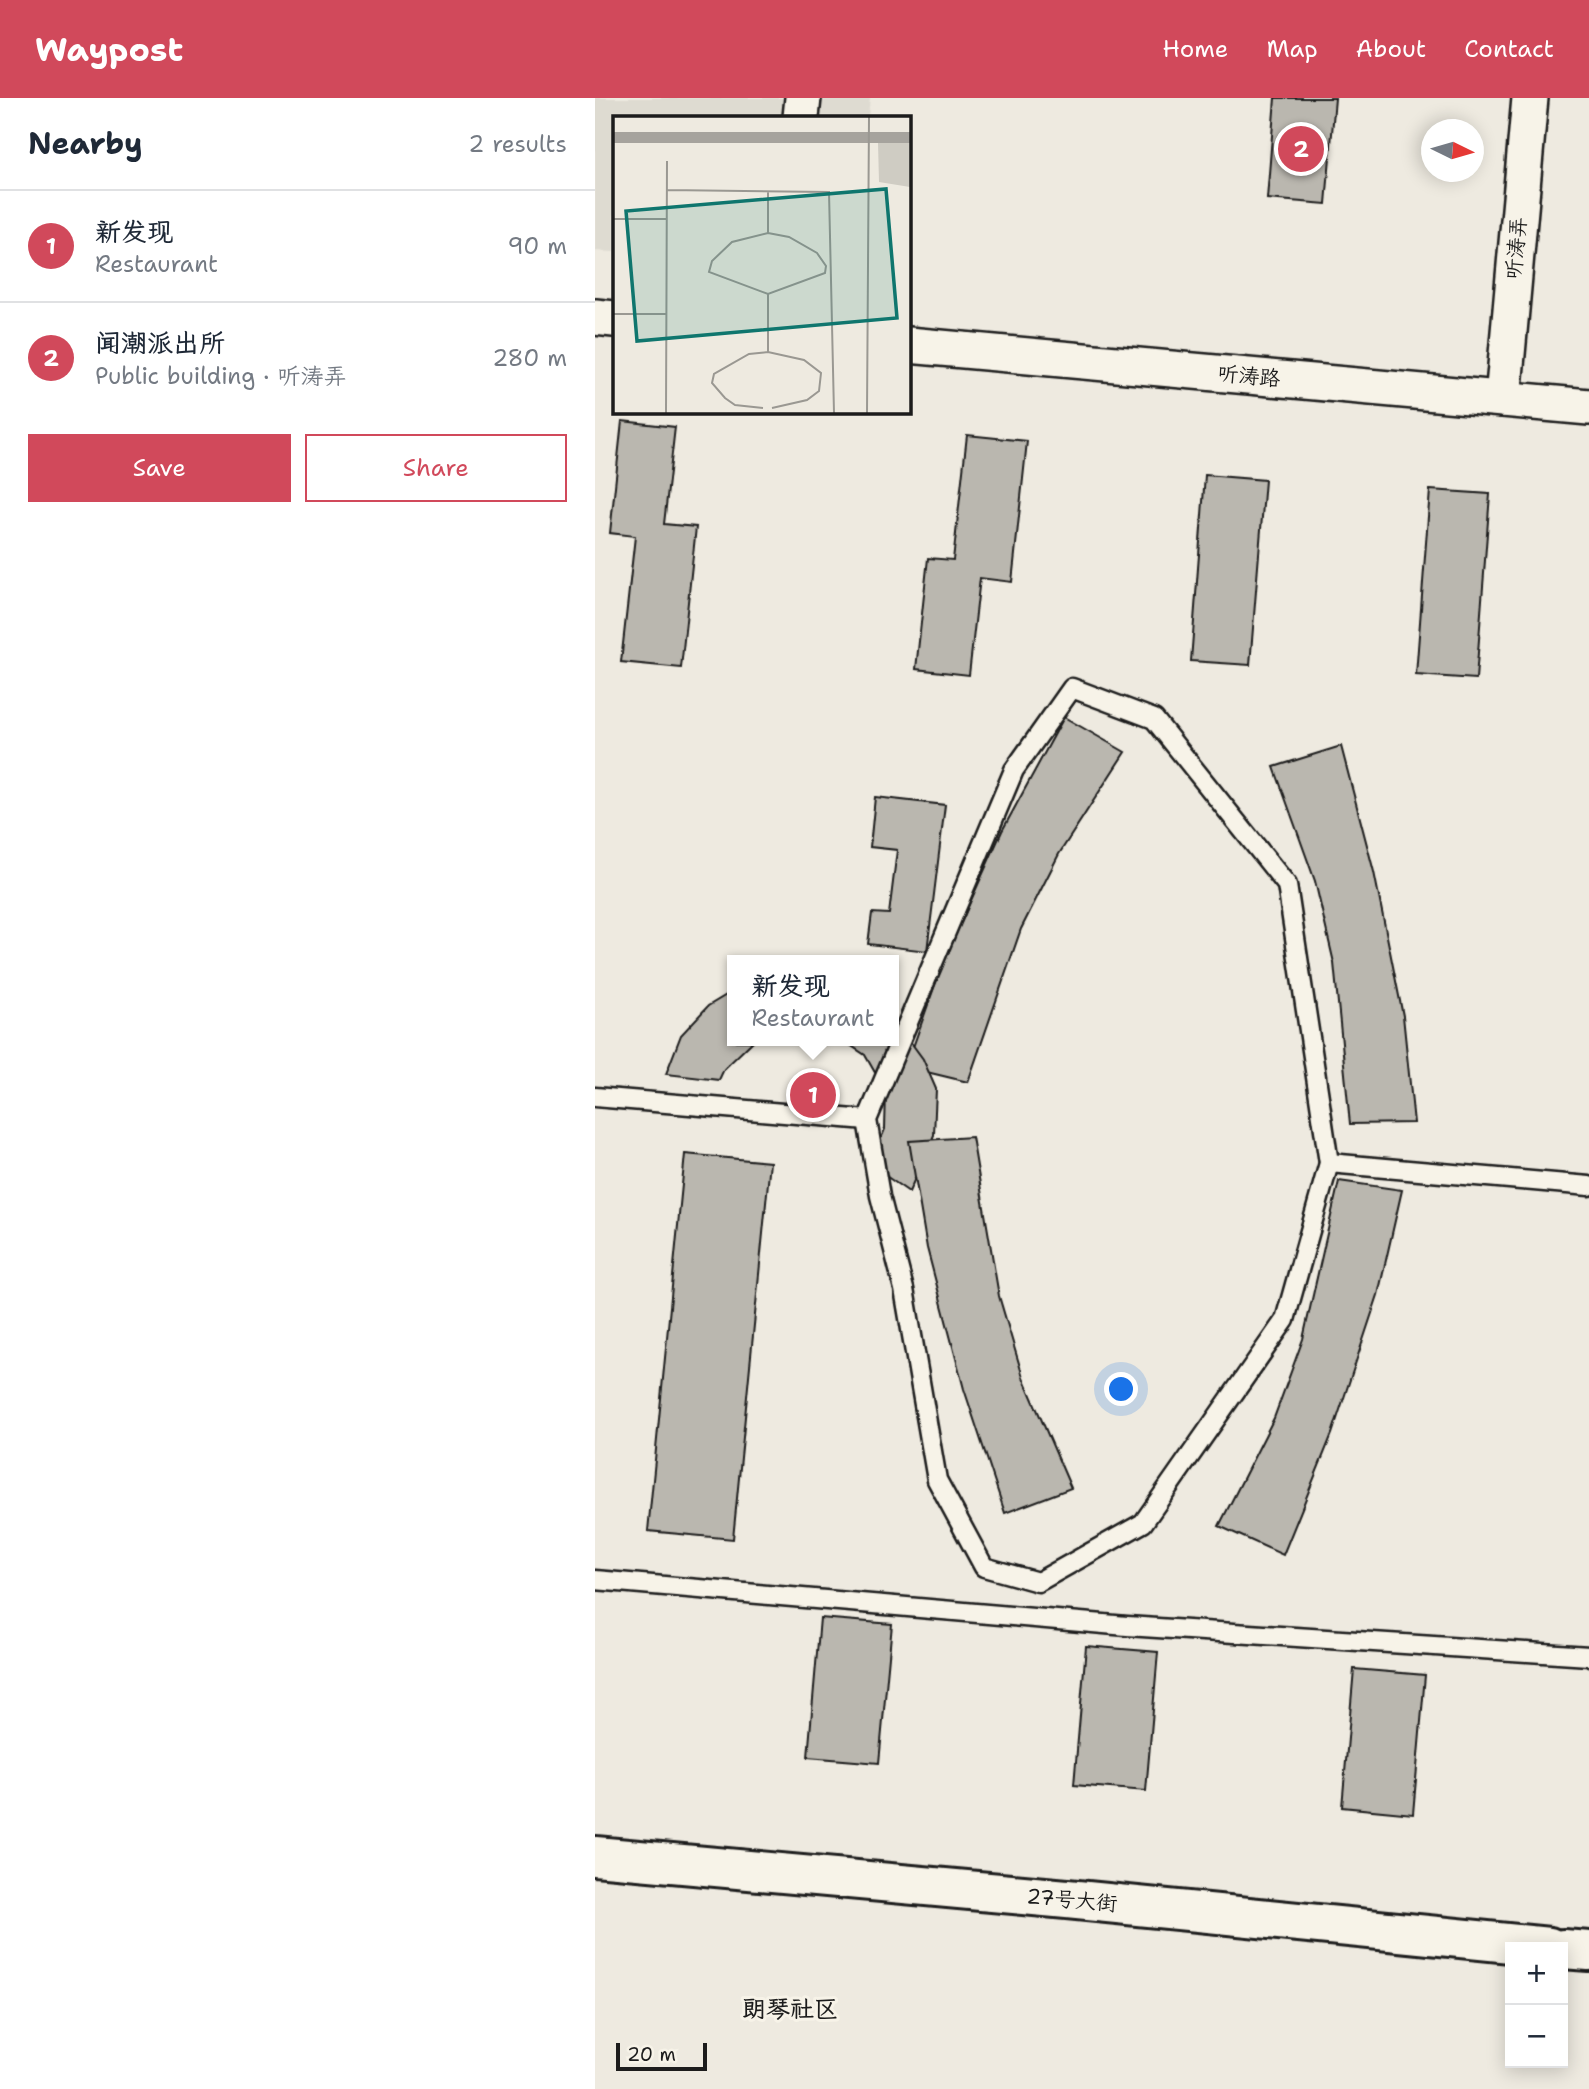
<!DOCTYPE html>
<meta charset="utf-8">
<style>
:root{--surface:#fff;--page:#f2f2f3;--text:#1f2937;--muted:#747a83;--line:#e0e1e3;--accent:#d1495b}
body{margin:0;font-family:"Shantell Sans","LXGW WenKai TC",sans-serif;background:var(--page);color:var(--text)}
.controls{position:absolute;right:21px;bottom:21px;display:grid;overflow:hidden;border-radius:0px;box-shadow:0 4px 18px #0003}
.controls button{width:63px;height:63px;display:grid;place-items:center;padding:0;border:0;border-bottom:2px solid var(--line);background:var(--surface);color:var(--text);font:35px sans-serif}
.compass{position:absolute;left:826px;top:21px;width:63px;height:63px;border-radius:50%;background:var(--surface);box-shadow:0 4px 18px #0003;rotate:95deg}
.scale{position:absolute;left:21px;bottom:18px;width:91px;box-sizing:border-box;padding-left:7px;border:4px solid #1c1c1c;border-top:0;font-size:19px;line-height:24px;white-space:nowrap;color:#1c1c1c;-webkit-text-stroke:5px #f7f3e8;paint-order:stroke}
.you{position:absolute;left:527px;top:1292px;width:24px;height:24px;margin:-18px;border:5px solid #fff;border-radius:50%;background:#1a73e8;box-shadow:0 0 0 10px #1a73e833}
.badge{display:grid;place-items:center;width:46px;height:46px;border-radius:50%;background:var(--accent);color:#fff;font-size:23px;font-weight:700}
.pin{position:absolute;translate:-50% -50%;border:4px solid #fff;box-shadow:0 2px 7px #0006}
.popup{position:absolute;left:132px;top:857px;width:172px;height:91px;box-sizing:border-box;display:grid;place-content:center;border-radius:0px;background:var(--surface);filter:drop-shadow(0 2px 5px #0005);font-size:23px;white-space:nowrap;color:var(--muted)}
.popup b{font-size:26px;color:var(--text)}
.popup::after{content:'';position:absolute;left:50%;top:100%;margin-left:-14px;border:14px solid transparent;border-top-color:var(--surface)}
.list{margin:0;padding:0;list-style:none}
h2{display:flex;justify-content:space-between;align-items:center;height:91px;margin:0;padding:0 28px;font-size:30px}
h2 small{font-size:23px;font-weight:400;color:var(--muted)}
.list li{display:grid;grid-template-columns:46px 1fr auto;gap:21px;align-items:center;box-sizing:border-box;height:112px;padding:0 28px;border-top:2px solid var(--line)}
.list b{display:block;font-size:26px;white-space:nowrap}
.list p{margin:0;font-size:23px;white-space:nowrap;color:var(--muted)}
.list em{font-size:23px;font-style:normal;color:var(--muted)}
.actions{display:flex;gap:14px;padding:21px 28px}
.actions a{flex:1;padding:16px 0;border:2px solid var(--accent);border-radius:0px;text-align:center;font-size:24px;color:var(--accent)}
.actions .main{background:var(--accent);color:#fff}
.map{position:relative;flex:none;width:994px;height:1991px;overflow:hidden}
header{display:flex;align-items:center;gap:42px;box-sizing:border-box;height:98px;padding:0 35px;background:var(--accent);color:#fff}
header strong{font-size:33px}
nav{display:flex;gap:38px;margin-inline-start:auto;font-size:24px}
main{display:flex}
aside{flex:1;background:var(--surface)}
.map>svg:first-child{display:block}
.built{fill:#dedbd1}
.building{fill:#bab7af;stroke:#1c1c1c;stroke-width:2}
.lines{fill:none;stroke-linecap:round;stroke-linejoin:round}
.lane-casing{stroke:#1c1c1c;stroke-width:23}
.street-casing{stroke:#1c1c1c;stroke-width:40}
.secondary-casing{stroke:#1c1c1c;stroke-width:44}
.lane{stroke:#f7f3e8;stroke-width:18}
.street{stroke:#f7f3e8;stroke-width:35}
.secondary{stroke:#f7f3e8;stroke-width:38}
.labels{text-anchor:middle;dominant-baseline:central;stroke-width:6;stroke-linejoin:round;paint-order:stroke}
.street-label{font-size:21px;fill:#1c1c1c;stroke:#f7f3e8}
.quarter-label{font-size:24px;font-weight:bold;fill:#1c1c1c;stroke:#f7f3e8}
.inset-road{fill:none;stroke:#9a9892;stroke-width:2}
.view{fill:#0f766e;fill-opacity:0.15;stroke:#0f766e;stroke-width:3.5}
.inset-edge{fill:none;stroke:#1c1c1c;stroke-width:3.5}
</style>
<header>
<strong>Waypost</strong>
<nav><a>Home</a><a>Map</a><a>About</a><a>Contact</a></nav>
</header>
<main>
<aside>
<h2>Nearby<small>2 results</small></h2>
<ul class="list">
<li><span class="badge">1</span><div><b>新发现</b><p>Restaurant</p></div><em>90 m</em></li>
<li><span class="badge">2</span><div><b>闻潮派出所</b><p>Public building · 听涛弄</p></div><em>280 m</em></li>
</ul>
<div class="actions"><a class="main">Save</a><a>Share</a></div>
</aside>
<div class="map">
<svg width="994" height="1991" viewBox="0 0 994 1991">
<rect width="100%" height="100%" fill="#eeeae0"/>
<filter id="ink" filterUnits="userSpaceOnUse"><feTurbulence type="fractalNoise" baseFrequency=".0143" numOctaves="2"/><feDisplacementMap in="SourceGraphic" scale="14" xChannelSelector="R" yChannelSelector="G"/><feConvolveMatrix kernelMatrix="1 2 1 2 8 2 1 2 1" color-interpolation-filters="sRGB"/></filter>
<g filter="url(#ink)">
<path class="built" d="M 0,0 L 275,0 L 273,19 L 19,19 L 19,154 L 0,153 Z"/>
<g class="building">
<path d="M 680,0 L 740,0 L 731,106 L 672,101 Z"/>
<path d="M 27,323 L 80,329 L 69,426 L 101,429 L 86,570 L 26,564 L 40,438 L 15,435 Z"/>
<path d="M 372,337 L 432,343 L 417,484 L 385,480 L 374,577 L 321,571 L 333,460 L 358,462 Z"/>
<path d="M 610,377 L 670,382 L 655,567 L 596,563 Z"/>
<path d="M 835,392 L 895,396 L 881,581 L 821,577 Z"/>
<path d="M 469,619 L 530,654 L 464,756 L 426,831 L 373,984 L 311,969 L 347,867 L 407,733 Z"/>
<path d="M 746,648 L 779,774 L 808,918 L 819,1025 L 755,1026 L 739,865 L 720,783 L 679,669 Z"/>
<path d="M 280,699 L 350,707 L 332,853 L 273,846 L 277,815 L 294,816 L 302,752 L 275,749 Z"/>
<path d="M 138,893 L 138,943 L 158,943 L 129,971 L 124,982 L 71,976 L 86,937 L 113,908 Z"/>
<path d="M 298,920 L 328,961 L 341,991 L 339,1037 L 314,1094 L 275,1067 L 290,1031 L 291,994 L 270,957 L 249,943 L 298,943 Z"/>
<path d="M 377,1039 L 404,1198 L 428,1279 L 476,1390 L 410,1415 L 369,1291 L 332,1150 L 314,1043 Z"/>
<path d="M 90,1056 L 175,1064 L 138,1441 L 53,1433 Z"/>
<path d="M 744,1083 L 807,1092 L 783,1197 L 737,1336 L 688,1457 L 624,1428 L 679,1320 L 708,1241 Z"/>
<path d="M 225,1520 L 297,1526 L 284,1665 L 213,1659 Z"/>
<path d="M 491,1548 L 563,1554 L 551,1693 L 479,1687 Z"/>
<path d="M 759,1571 L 830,1577 L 818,1716 L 747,1709 Z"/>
</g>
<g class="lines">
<g class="lane-casing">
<g id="lane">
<path d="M 477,590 L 559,621 L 692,787 L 734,1065 L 690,1222 L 548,1425 L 443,1484 L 389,1469 L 342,1382 L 309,1191 L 285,1098 L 272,1022 L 419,672 Z"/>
<path d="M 0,999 L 272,1022"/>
<path d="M 734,1065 L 994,1088"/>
<path d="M 0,1482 L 532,1528 L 994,1558"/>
</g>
</g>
<g class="street-casing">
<g id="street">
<path d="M 206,19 L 208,0"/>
<path d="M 0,219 L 19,221"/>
<path d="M 313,247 L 994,309"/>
<path d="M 908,301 L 935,0"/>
</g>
</g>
<g class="secondary-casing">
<g id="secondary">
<path d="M 0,1758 L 472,1801 L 954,1849"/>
<path d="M 968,1851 L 994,1853"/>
</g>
</g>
<use href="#lane" class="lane"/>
<use href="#street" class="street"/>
<use href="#secondary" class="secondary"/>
</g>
</g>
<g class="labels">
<g class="street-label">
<text transform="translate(921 150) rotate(-85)">听涛弄</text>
<text transform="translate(654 278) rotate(5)">听涛路</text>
<text transform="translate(477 1802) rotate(5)">27号大街</text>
</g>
<g class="quarter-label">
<text x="195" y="1911">朗琴社区</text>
</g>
</g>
<g transform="translate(18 18)">
<rect width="298" height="298" fill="#eeeae0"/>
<path d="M 265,27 L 297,27 L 297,71 L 266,66 Z" fill="#cfccc3"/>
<path d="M 0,16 L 298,16 L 297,27 L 0,27 Z" fill="#a6a39d"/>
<path class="inset-road" d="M 54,74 L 216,76 L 221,297M 0,103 L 53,103M 155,117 L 176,121 L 204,137 L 213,150 L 212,157 L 155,178 L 96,156 L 99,145 L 119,126 ZM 155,117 L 155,76M 155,178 L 155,236M 0,198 L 53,198M 150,292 L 122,289 L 112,282 L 99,267 L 101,258 L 136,238 L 155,236 L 191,244 L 208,257 L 206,275 L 194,284 L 159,292M 53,297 L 54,45M 254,297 L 256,1"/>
<path class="view" d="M 273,73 L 284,202 L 24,225 L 13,95 Z"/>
<rect width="298" height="298" class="inset-edge"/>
</g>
</svg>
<div class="controls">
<button>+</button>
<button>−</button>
</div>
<svg class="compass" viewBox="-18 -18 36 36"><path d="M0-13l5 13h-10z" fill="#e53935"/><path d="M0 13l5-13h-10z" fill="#747a83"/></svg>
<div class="scale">20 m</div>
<div class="you"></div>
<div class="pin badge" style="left:218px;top:997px">1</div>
<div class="popup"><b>新发现</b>Restaurant</div>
<div class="pin badge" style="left:706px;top:51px">2</div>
</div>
</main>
